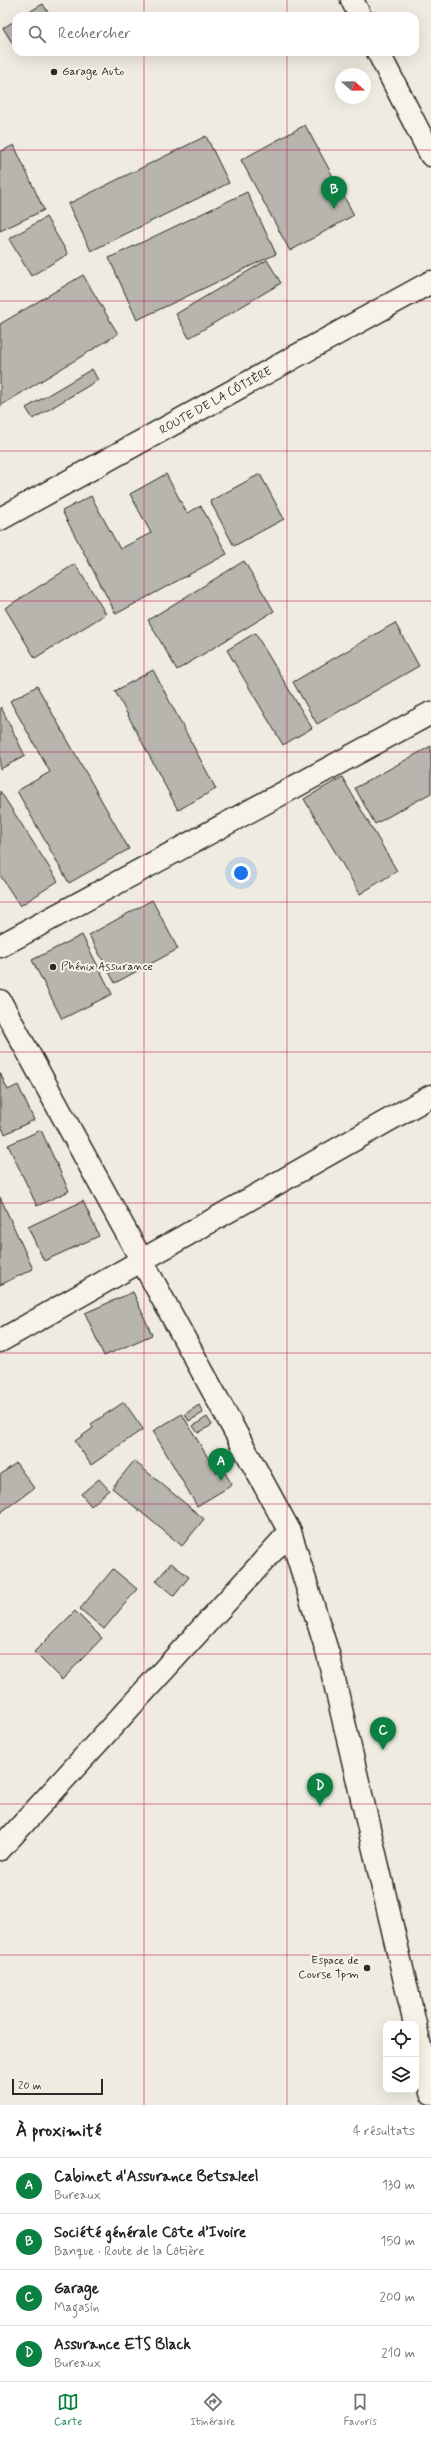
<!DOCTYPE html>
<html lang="fr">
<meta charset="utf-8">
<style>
:root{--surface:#fff;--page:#f6f6f6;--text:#202124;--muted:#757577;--line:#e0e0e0;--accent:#0b8043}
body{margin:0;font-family:Mynerve,sans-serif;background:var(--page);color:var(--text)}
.controls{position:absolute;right:12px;bottom:12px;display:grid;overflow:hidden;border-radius:8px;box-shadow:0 4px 16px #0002}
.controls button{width:36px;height:36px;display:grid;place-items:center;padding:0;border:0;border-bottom:1px solid var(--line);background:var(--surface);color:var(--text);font:20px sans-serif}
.compass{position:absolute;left:335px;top:68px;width:36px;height:36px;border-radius:50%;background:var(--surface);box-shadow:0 4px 16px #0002;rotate:110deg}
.scale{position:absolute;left:12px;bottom:10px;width:91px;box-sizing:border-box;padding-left:4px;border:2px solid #2b2b2b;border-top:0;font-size:11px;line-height:14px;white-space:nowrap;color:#2b2b2b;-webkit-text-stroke:3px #f7f3e8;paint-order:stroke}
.you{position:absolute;left:241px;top:873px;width:14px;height:14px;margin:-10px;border:3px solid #fff;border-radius:50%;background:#1a73e8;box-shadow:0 0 0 6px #1a73e833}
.badge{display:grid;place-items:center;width:26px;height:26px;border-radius:50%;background:var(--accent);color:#fff;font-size:13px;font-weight:700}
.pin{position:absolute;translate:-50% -33px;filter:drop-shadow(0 1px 2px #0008)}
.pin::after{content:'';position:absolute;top:21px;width:14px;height:12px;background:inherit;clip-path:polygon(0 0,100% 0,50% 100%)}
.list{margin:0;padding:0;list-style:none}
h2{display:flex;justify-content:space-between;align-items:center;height:52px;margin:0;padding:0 16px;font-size:17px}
h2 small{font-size:13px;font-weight:400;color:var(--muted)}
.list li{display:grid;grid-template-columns:26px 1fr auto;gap:12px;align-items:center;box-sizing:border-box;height:56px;padding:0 16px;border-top:1px solid var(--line)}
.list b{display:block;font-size:15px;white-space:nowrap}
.list p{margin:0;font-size:13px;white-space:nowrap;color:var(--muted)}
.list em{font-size:13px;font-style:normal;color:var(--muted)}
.icon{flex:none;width:22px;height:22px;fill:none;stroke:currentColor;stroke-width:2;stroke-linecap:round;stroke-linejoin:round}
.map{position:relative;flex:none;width:431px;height:2105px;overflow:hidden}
.search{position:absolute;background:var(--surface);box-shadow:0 4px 16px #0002;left:12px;right:12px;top:12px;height:44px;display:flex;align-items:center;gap:10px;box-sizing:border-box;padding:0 14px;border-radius:12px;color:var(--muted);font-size:15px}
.sheet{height:276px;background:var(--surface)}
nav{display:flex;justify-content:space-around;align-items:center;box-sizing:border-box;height:56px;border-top:1px solid var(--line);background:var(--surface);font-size:11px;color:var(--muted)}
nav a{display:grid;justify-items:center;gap:2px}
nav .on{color:var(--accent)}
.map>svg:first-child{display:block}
.building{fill:#b8b5ae;stroke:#2b2b2b}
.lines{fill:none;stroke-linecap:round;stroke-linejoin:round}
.minor-casing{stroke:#2b2b2b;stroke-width:25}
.primary-casing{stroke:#2b2b2b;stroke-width:25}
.minor{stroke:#f7f3e8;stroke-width:22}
.primary{stroke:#f7f3e8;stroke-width:22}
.grid{fill:none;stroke:#c2185b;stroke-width:1;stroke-opacity:0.55}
.poi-dot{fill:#2b2b2b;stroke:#f7f3e8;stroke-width:1.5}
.labels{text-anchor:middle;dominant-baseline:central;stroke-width:4;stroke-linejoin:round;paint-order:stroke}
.poi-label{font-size:12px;fill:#2b2b2b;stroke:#f7f3e8;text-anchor:start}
.street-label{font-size:12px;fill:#2b2b2b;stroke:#f7f3e8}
</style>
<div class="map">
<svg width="431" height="2105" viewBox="0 0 431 2105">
<rect width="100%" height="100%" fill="#efebe0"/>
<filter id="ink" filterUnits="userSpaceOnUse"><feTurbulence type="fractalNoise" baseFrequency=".025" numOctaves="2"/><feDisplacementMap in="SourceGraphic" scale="8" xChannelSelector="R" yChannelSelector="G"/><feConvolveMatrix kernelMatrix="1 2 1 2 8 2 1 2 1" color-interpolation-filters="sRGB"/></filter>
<g filter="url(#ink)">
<g class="building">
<path d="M 43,4 L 50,16 L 22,16 Z"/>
<path d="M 16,20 L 16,49 L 3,28 Z"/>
<path d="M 305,125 L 354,215 L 290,251 L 241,160 Z"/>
<path d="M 206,136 L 229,183 L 91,251 L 68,204 Z"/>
<path d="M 14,145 L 44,210 L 0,231 L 0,152 Z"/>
<path d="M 247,192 L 276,254 L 137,320 L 109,258 Z"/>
<path d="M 46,217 L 68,254 L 31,276 L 9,239 Z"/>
<path d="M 267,260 L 281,283 L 189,338 L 176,314 Z"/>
<path d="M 83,275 L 118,334 L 0,406 L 0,324 Z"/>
<path d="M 92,369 L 98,380 L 33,419 L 26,408 Z"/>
<path d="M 166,474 L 187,513 L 201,506 L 227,554 L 116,614 L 62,511 L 91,496 L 120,549 L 151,533 L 130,494 Z"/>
<path d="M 260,474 L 284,519 L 234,546 L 210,501 Z"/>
<path d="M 244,561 L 274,611 L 177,670 L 148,620 Z"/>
<path d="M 75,564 L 106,614 L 35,658 L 5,608 Z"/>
<path d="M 395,623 L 419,666 L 317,724 L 293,682 Z"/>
<path d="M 255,633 L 312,728 L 283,745 L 227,650 Z"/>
<path d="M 153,670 L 216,789 L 178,810 L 115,691 Z"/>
<path d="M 37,686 L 129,849 L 69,883 L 17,791 L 50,772 L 10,701 Z"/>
<path d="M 1,707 L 25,756 L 0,769 L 0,708 Z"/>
<path d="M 431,746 L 431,793 L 375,824 L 355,788 Z"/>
<path d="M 342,777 L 397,871 L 360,894 L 304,799 Z"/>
<path d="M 0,791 L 58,881 L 20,906 L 0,875 Z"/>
<path d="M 152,900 L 178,949 L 115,983 L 89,935 Z"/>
<path d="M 82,935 L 112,994 L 62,1019 L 32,960 Z"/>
<path d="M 0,1073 L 8,1090 L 18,1085 L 34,1120 L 5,1134 L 0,1124 Z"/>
<path d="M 41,1130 L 69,1191 L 37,1206 L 8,1145 Z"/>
<path d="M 0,1197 L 33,1269 L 0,1285 Z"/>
<path d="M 83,1201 L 99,1236 L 44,1261 L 28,1227 Z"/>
<path d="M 133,1292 L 152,1335 L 104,1356 L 85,1313 Z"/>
<path d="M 124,1402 L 143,1429 L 91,1465 L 75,1441 L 93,1428 L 91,1424 Z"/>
<path d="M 199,1405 L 203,1413 L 189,1421 L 185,1414 Z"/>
<path d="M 182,1414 L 217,1473 L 223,1469 L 232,1485 L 197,1506 L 153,1431 Z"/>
<path d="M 207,1417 L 212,1425 L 198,1433 L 193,1426 Z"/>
<path d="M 134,1461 L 204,1519 L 182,1546 L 112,1488 Z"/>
<path d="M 16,1463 L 34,1488 L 0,1513 L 0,1475 Z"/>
<path d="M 99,1479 L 109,1490 L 91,1506 L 81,1494 Z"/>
<path d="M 171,1563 L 189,1577 L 174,1596 L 156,1581 Z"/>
<path d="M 113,1569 L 137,1589 L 104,1629 L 80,1609 Z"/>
<path d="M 75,1611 L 102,1638 L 62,1680 L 34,1652 Z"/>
</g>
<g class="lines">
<g class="minor-casing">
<g id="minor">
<path d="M 352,0 L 360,16"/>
<path d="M 378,52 L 431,155"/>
<path d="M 0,946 L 431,713"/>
<path d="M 0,1001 L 290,1532 L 328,1654 L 415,2024"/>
<path d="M 0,1341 L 431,1096"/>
<path d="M 0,1849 L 290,1532"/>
<path d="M 416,2029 L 431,2093"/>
</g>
</g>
<g class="primary-casing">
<path id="primary" d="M 0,519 L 431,282"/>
</g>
<use href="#minor" class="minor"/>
<use href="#primary" class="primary"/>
</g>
</g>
<path class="grid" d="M 144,0 L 144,16M 287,0 L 287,16M 144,52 L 144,2105M 287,52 L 287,2105M 0,150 L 431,150M 0,301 L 431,301M 0,451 L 431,451M 0,601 L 431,601M 0,752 L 431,752M 0,902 L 431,902M 0,1052 L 431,1052M 0,1203 L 431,1203M 0,1353 L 431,1353M 0,1504 L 431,1504M 0,1654 L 431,1654M 0,1804 L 431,1804M 0,1955 L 431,1955"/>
<g class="poi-dot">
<circle cx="54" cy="72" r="4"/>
<circle cx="53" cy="967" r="4"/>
<circle cx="367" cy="1968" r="4"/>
</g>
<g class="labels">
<g class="poi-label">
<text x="62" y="72">Garage Auto</text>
<text x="61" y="967">Phénix Assurance</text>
<text x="359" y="1961" text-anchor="end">Espace de<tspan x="359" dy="14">Course Tpm</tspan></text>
</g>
<g class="street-label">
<text transform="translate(216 401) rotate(-29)">ROUTE DE LA CÔTIÈRE</text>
</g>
</g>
</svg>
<div class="controls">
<button><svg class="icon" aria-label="locate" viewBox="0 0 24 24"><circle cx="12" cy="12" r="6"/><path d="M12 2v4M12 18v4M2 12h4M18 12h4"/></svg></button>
<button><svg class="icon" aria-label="layers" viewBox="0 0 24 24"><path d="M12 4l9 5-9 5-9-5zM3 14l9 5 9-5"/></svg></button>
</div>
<svg class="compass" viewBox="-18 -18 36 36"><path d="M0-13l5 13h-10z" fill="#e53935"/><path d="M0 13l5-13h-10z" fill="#757577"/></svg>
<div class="scale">20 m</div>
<div class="you"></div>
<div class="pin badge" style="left:221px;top:1481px">A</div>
<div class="pin badge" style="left:334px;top:209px">B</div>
<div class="pin badge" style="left:383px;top:1750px">C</div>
<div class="pin badge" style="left:320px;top:1806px">D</div>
<div class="search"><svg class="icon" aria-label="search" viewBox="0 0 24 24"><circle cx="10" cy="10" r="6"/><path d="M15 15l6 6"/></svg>Rechercher</div>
</div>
<section class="sheet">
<h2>À proximité<small>4 résultats</small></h2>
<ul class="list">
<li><span class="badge">A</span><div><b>Cabinet d'Assurance Betsaleel</b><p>Bureaux</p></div><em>130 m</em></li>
<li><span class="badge">B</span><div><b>Société générale Côte d’Ivoire</b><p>Banque · Route de la Côtière</p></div><em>150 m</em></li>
<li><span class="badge">C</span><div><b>Garage</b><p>Magasin</p></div><em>200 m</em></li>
<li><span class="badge">D</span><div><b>Assurance ETS Black</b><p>Bureaux</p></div><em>210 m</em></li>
</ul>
</section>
<nav>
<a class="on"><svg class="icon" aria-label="map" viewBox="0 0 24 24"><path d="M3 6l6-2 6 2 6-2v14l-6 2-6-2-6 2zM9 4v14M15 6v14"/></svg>Carte</a>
<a><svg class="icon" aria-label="directions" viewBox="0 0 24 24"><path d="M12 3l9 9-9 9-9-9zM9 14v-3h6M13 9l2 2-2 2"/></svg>Itinéraire</a>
<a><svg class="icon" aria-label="saved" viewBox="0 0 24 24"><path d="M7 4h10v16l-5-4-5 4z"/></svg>Favoris</a>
</nav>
